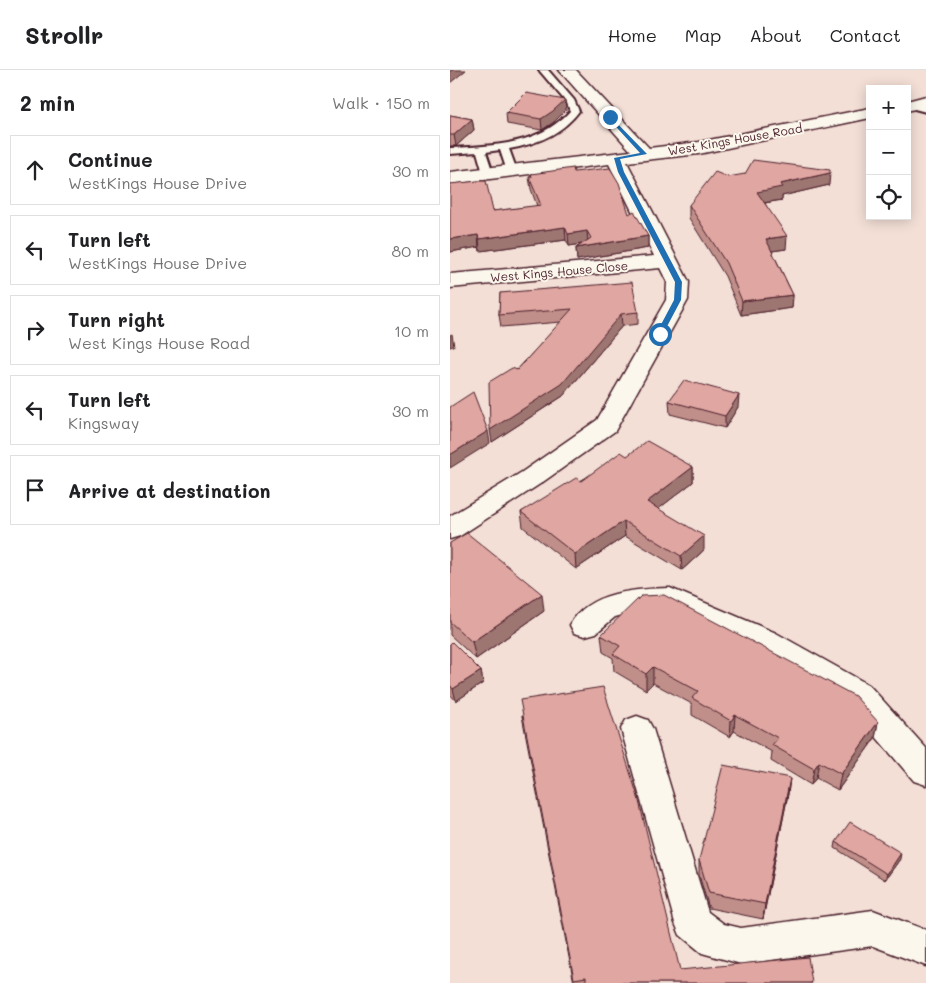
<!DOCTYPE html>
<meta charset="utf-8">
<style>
:root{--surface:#fff;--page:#f6f6f6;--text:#202124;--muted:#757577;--line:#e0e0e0}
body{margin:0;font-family:Mali,sans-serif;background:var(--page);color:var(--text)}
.controls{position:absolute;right:15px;top:15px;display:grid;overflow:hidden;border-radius:0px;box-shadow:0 2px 12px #0003}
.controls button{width:45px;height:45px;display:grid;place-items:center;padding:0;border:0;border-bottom:1px solid var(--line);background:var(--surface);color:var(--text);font:25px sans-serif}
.stop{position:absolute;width:15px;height:15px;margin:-11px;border:4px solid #1f6fb2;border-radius:50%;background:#fff}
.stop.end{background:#1f6fb2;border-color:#fff;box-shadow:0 1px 5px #0008}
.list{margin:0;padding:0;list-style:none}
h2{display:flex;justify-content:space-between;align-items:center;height:65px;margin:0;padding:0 20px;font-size:21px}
h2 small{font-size:16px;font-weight:400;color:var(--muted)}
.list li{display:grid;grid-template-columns:32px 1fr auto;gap:15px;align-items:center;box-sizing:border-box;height:70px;margin:0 10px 10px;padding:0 10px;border:1px solid var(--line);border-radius:0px}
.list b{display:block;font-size:19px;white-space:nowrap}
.list p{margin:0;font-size:16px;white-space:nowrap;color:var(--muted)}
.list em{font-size:16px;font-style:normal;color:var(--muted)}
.icon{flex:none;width:28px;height:28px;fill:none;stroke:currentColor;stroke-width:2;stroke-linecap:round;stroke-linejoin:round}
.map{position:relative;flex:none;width:476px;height:913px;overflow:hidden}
header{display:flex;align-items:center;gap:30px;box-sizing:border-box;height:70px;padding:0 25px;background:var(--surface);border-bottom:1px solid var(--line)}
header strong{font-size:24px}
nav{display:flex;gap:28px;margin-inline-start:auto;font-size:18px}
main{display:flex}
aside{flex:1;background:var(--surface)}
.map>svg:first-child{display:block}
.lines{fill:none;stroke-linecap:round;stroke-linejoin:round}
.service-casing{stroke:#4a1f2b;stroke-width:4}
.minor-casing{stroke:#4a1f2b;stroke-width:3}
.service{fill:#fbf7ec;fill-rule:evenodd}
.minor{fill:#fbf7ec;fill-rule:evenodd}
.wall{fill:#c18f8a;stroke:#4a1f2b}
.shaded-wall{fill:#9d7471;stroke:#4a1f2b}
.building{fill:#e0a6a1;stroke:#4a1f2b}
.route{fill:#1f6fb2}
.labels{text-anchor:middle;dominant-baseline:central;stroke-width:4;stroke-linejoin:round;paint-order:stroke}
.far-street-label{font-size:12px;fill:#4a1f2b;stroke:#fbf7ec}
</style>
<header>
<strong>Strollr</strong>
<nav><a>Home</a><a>Map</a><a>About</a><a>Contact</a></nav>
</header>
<main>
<aside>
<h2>2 min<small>Walk · 150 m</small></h2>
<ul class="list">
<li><svg class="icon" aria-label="ahead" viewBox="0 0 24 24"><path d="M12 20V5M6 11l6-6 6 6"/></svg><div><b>Continue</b><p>WestKings House Drive</p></div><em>30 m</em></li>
<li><svg class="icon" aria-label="left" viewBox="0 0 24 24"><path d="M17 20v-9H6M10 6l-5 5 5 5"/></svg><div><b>Turn left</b><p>WestKings House Drive</p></div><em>80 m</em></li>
<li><svg class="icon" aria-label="right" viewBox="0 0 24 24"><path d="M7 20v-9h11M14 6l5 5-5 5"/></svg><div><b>Turn right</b><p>West Kings House Road</p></div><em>10 m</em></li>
<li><svg class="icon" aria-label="left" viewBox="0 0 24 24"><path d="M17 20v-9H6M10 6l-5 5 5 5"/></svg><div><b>Turn left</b><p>Kingsway</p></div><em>30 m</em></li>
<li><svg class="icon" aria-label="arrive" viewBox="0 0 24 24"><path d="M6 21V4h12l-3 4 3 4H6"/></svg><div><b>Arrive at destination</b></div></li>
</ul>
</aside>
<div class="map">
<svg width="476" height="913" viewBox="0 0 476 913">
<rect width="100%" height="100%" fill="#f3dfd6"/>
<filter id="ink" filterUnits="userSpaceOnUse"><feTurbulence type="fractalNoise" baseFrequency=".02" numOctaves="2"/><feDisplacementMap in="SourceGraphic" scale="10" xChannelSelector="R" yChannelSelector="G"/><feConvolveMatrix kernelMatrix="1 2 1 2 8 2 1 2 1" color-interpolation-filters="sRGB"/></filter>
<g filter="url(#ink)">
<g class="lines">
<g class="service-casing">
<g id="service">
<path d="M 89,0 L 98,0 L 124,30 L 129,41 C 112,64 87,74 59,79 L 67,101 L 62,104 L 57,101 L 50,80 L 36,82 L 43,103 L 38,106 L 33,103 L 27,82 L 0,84 L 0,78 C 44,76 89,75 120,41 L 117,33 Z"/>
<path d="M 459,32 L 476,36 L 476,42 L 457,37 Z"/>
</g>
</g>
<g class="minor-casing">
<g id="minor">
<path d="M 109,0 L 126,0 L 199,78 L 249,72 L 420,38 L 420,48 L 249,84 L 177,92 L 239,212 L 238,230 L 165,361 L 90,414 L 10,466 L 0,469 L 0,446 L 72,402 L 147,350 L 216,230 L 217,212 L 210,198 L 0,218 L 0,204 L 204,186 L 159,94 L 0,114 L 0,102 L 181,81 Z"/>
<path d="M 476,26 L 476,36 L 457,41 L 457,31 Z"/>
<path d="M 220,518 L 326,563 L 419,615 L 476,678 L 476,715 L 464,711 L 397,633 L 304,579 L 217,540 L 187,541 L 165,547 L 146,563 L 135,566 L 124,563 L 120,555 C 138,521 186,519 220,518 Z"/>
<path d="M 187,646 L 198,650 L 203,659 L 258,842 L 274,854 L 291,858 L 423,840 L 476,860 L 476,896 L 423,876 L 291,894 L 252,883 L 230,865 L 225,853 L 171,659 L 176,650 Z"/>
</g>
</g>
<use href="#service" class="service"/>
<use href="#minor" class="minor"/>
</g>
<g class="wall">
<path d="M 116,40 L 104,52 L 92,60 L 57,54 L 56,43 Z"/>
<path d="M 0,45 L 22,49 L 24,60 L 6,76 L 0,76 Z"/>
<path d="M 124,102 L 179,144 L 198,166 L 198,178 L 127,190 L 126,178 L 131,174 L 119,176 L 116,170 L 30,181 L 29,177 L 0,182 L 43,141 L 87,136 L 81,119 L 79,107 L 81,107 L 81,104 Z"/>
<path d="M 278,107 L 379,115 L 332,126 L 332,130 L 315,133 L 336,179 L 322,181 L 343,225 L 342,238 L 291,245 L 275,206 L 239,148 L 239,135 Z"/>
<path d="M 50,223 L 188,242 L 188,254 L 172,256 L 113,326 L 42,372 L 67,300 L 111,252 L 51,257 L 49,245 Z"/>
<path d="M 219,331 L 288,337 L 275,358 L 220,344 Z"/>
<path d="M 177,386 L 243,397 L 243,412 L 208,439 L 254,480 L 232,500 L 175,466 L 126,499 L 73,457 L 71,442 Z"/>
<path d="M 0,473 L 94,541 L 26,589 L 0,565 Z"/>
<path d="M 151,565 L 428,652 L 425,668 L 388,720 L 366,708 L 361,715 L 321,691 L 322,682 L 284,661 L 280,667 L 242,645 L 242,634 L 203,613 L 196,620 L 164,601 L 163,588 L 153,582 Z"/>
<path d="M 0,574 L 31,601 L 33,613 L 6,631 L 0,624 Z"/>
<path d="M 72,646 L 230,900 L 362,913 L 124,913 Z"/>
<path d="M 340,708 L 338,724 L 313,849 L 259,838 L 249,805 L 249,790 Z"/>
<path d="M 386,772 L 450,789 L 435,810 L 385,778 Z"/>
</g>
<g class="shaded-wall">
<path d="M 1,0 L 16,0 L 0,13 L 0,1 Z"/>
<path d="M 115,30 L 116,40 L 104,52 L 92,60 L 91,49 Z"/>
<path d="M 22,49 L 24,60 L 6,76 L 4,65 Z"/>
<path d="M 380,103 L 379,115 L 332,126 L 332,130 L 306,134 L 307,122 L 330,114 Z"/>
<path d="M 115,157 L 116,170 L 30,181 L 29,169 Z"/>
<path d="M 137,161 L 138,173 L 119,176 L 118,164 Z"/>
<path d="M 28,165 L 29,177 L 0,182 L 0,169 Z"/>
<path d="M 198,166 L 198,178 L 127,190 L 126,178 Z"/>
<path d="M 337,166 L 336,179 L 315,182 L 316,169 Z"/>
<path d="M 343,225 L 342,238 L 291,245 L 292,231 Z"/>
<path d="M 171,244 L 172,256 L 113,326 L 42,372 L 40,360 Z"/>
<path d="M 2,264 L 4,276 L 0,277 L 0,265 Z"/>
<path d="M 289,325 L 288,337 L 275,358 L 275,346 Z"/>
<path d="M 38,361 L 40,373 L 0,398 L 0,385 Z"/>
<path d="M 243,397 L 243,412 L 198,447 L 197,432 Z"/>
<path d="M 174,451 L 175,466 L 126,499 L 125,484 Z"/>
<path d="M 254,466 L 254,480 L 232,500 L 231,486 Z"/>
<path d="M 92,524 L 94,541 L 26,589 L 22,572 Z"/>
<path d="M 203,597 L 203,613 L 196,620 L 196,604 Z"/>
<path d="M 31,601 L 33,613 L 6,631 L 3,619 Z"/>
<path d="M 285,645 L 284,661 L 280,667 L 281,651 Z"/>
<path d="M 428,652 L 425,668 L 388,720 L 391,704 Z"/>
<path d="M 369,692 L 366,708 L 361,715 L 364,699 Z"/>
<path d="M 340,708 L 338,724 L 313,849 L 315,834 Z"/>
<path d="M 451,783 L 450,789 L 435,810 L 437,804 Z"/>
</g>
<g class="building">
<path d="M 76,23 L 115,30 L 103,41 L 91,49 L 56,43 Z"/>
<path d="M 0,45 L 22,49 L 4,65 L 0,65 Z"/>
<path d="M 303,90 L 380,100 L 380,103 L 330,114 L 332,117 L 307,122 L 337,166 L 316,169 L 343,225 L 292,231 L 276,193 L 239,135 L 265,102 L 278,107 L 295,104 Z"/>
<path d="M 123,98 L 124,102 L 160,98 L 169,113 L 179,144 L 184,141 L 198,166 L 126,178 L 141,168 L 137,161 L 118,164 L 115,157 L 29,169 L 28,165 L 0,169 L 0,114 L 28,111 L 36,111 L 43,141 L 91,135 L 79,107 L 82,107 L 81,104 Z"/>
<path d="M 182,212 L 188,242 L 171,244 L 112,314 L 40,360 L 39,312 L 62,298 L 67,300 L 122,239 L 49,245 L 50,223 Z"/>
<path d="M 234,310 L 289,325 L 275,346 L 219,331 Z"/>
<path d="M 23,322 L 38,361 L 0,385 L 0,337 Z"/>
<path d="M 197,371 L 243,397 L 197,432 L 254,466 L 231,486 L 174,451 L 125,484 L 71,442 L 126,408 L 131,411 L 171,382 L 177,386 Z"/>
<path d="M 17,463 L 92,524 L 22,572 L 0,552 L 0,473 Z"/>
<path d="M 214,525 L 405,626 L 428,652 L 391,704 L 369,692 L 364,699 L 322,675 L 328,668 L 285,645 L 281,651 L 242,628 L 248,621 L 203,597 L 196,604 L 163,584 L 170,576 L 151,565 L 191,526 Z"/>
<path d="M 2,572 L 31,601 L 3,619 L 0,615 L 0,574 Z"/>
<path d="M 153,617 L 188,727 L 230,900 L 358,887 L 362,913 L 136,913 L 136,907 L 124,909 L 70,630 Z"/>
<path d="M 273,695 L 340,708 L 315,834 L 259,823 L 249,790 Z"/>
<path d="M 400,752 L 451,783 L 437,804 L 386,772 Z"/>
</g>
</g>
<path class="route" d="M 160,46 L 197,84 L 170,89 L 174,102 L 232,212 L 231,230 L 213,264 L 210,266 L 206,264 L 224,230 L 225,212 L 168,102 L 164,88 L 190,83 L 158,48 Z"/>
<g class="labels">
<g class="far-street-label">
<text transform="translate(285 69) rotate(-10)">West Kings House Road</text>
<text transform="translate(109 201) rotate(-5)">West Kings House Close</text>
</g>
</g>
</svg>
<div class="controls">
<button>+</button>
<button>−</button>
<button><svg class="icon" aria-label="locate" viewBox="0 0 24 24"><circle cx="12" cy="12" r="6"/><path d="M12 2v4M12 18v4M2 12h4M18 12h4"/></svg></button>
</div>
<div class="stop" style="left:210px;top:264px"></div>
<div class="stop end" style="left:160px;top:47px"></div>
</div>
</main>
